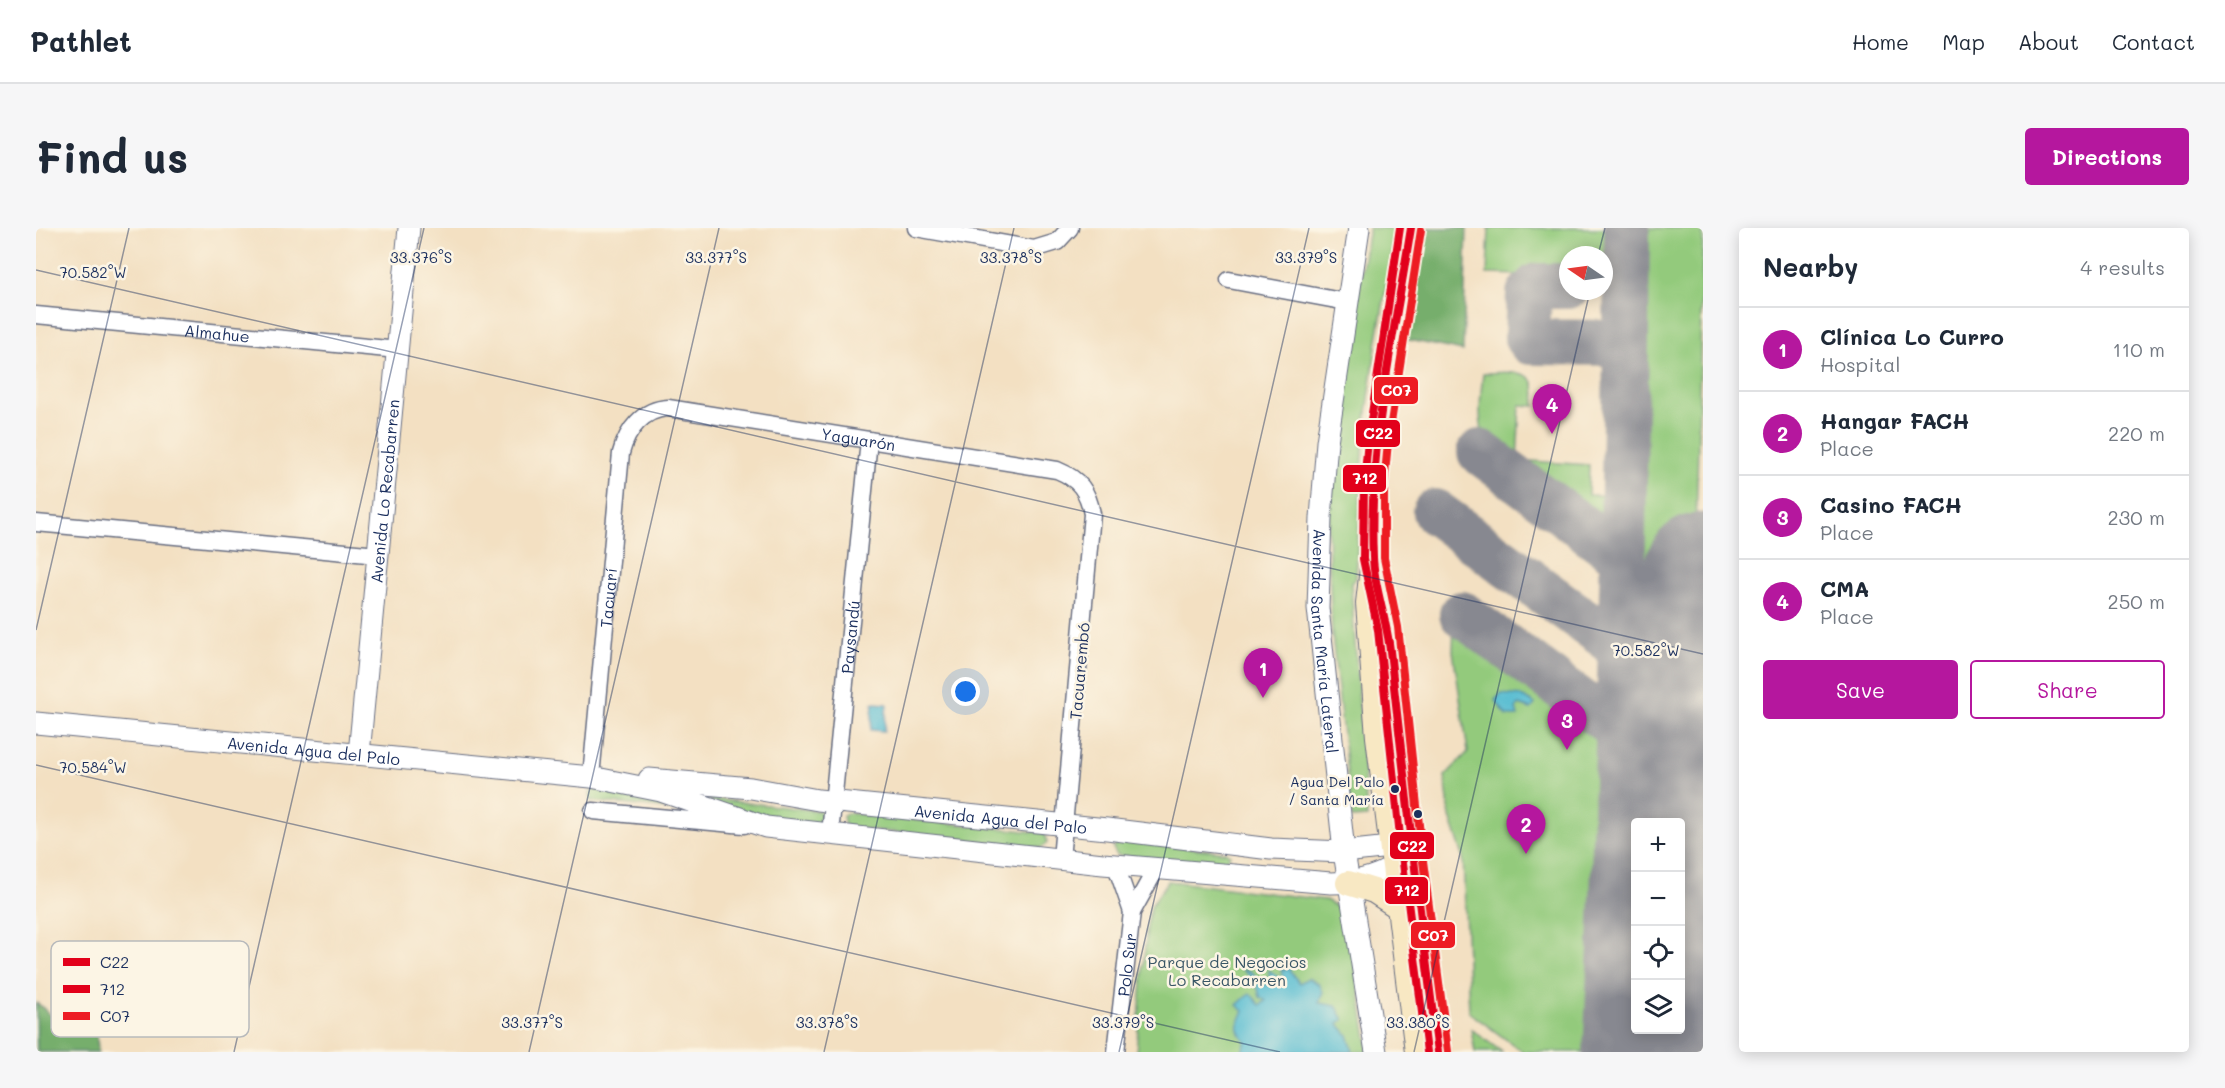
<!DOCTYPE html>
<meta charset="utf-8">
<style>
:root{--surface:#fff;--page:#f6f6f7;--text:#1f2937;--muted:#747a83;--line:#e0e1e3;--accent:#b5179e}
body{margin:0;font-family:Mali,sans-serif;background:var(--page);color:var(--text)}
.controls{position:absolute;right:18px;bottom:18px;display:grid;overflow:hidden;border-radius:6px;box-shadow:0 3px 15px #0003}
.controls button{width:54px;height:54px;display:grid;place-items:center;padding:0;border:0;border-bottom:2px solid var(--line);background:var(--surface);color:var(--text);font:30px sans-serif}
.compass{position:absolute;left:1523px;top:18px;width:54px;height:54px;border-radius:50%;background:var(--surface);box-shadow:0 3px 15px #0003;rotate:283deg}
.you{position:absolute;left:930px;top:464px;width:21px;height:21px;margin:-15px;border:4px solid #fff;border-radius:50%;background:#1a73e8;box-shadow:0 0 0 9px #1a73e833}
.badge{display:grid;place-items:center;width:39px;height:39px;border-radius:50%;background:var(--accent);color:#fff;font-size:20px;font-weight:700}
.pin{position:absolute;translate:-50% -50px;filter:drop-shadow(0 2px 3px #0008)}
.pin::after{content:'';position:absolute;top:32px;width:21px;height:18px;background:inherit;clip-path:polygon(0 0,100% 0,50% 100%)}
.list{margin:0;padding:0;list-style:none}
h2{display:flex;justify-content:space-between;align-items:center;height:78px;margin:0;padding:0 24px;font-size:26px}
h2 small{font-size:20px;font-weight:400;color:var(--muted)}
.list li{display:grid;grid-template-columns:39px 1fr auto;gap:18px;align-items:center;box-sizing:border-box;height:84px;padding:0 24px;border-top:2px solid var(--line)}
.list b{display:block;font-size:22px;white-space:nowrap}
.list p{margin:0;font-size:20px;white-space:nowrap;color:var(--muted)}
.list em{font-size:20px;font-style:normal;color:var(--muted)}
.actions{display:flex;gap:12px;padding:18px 24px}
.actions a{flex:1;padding:14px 0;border:2px solid var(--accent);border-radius:6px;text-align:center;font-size:21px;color:var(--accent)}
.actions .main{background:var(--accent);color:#fff}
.icon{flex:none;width:33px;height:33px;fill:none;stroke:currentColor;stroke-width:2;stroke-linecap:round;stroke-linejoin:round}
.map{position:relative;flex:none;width:1667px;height:824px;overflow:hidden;border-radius:6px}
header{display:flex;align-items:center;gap:36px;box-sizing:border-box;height:84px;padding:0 30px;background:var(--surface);border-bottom:2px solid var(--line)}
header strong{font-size:28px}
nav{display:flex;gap:33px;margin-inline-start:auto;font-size:21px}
.intro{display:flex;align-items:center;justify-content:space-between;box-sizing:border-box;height:144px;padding:0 36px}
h1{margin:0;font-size:42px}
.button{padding:15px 27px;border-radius:6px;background:var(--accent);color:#fff;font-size:21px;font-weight:700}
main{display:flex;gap:36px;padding:0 36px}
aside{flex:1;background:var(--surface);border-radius:6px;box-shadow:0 3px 15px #0003}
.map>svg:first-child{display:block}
.green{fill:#93ca7c;stroke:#577c6d;stroke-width:1.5}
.forest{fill:#76ae6c;stroke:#486e65;stroke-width:1.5}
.water{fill:#53bbd1;stroke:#377598;stroke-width:1.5}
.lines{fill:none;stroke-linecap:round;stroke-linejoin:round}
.taxiway{stroke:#878890;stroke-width:46}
.runway{stroke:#878890;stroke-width:117}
.minor-casing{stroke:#676d81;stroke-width:19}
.tertiary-casing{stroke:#676d81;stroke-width:23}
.secondary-casing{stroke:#676d81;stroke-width:26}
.minor{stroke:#fff;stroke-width:16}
.tertiary{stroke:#fff;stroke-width:21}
.secondary{stroke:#f8e8c3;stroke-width:24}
.bus-1-casing{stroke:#fcf5e5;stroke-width:12}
.bus-2-casing{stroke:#fcf5e5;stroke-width:12}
.bus-3-casing{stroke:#fcf5e5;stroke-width:12}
.bus-1{stroke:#e2001a;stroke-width:8}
.bus-2{stroke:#e2001a;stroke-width:8}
.bus-3{stroke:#ed1c24;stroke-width:8}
.ticks{fill:none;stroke:#1b2f5e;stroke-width:1.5;stroke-opacity:0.45}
.bus-dot{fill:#1b2f5e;stroke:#fcf5e5;stroke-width:2}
.labels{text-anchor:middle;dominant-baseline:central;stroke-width:5;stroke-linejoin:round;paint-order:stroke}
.bus-label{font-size:14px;fill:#1b2f5e;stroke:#fcf5e5;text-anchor:end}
.street-label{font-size:16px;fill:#1b2f5e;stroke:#fcf5e5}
.park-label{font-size:16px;fill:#395666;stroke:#fcf5e5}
.key{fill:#fcf5e5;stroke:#b8babc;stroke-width:1.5}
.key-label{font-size:16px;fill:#1b2f5e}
.ticks-label{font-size:15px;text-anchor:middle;fill:#1b2f5e;stroke:#fcf5e5;stroke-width:5;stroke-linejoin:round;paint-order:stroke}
.line-badge{stroke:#fcf5e5;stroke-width:2}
.badge-label{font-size:16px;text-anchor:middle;font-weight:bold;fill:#fff}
</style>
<header>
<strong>Pathlet</strong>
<nav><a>Home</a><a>Map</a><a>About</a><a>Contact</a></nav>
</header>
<div class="intro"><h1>Find us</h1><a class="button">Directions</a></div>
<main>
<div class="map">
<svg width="1667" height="824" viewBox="0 0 1667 824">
<rect width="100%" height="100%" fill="#fcf5e5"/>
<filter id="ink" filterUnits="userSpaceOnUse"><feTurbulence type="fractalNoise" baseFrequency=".0167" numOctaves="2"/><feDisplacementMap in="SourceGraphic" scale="12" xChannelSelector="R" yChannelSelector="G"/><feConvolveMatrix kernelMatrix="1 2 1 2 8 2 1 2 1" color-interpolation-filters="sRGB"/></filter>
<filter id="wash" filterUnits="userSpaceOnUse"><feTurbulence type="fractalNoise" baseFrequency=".008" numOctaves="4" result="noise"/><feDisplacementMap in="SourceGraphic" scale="24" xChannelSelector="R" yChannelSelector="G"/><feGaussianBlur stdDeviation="1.35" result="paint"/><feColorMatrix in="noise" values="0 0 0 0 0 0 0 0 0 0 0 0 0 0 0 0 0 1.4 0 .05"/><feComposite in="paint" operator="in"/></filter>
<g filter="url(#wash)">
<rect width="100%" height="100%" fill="#f3e0c2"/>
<g class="green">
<path d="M 1333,0 L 1361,0 L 1341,111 L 1328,207 L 1320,350 L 1315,355 L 1331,589 L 1316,590 L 1296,406 L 1292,304 L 1304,169 Z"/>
<path d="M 1453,0 L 1587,0 L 1586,49 L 1568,49 L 1568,27 L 1532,27 L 1532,48 L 1451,46 Z"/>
<path d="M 1597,0 L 1667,0 L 1657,427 L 1590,423 Z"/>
<path d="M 1447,145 C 1459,145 1492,140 1497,154 C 1500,160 1498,171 1499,178 L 1484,177 L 1481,232 L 1553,237 L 1552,267 L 1584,268 L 1583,310 L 1573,312 C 1547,293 1462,239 1450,214 C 1440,193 1445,167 1447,145 Z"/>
<path d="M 1425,392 L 1578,507 L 1575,657 L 1565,824 L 1487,824 L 1433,784 L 1427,628 L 1414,589 L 1409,548 L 1432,524 L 1417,423 L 1418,394 Z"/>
<path d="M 1592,437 L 1656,440 L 1652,490 L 1585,629 Z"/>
<path d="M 1651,523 L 1645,625 L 1644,594 L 1616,594 Z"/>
<path d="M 560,560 L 608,564 L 668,584 L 555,573 L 554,564 Z"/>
<path d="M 668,570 L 784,583 L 787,587 L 783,597 L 711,590 Z"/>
<path d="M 811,585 L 1008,605 L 1011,615 L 1005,620 L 809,599 L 807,588 Z"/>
<path d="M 1082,612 L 1190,624 L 1194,627 L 1189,638 L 1081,627 L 1077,620 Z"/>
<path d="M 1599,628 L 1600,802 L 1634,802 L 1633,824 L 1578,824 L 1586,656 Z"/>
<path d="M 1132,653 L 1290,672 L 1312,686 L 1333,824 L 1100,824 L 1111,697 L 1115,678 Z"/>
<path d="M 1667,696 L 1667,824 L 1662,824 Z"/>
<path d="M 1435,801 L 1466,824 L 1439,824 Z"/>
</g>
<g class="forest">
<path d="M 1387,0 L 1431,0 L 1427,123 L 1368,111 Z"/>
<path d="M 0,775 C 7,778 11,786 18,789 C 40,799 61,778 62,824 L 1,824 Z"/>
</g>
<g class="water">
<path d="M 1465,466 L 1485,468 L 1499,476 L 1495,481 L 1483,477 L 1480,481 L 1482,488 L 1471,488 L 1459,472 Z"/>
<path d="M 837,475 L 851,476 L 848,503 L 835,502 Z"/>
<path d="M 1254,738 L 1254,744 L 1264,755 L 1272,750 L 1283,756 L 1287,764 L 1283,775 L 1300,778 L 1308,792 L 1302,795 L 1312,807 L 1317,824 L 1206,824 L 1210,813 C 1200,803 1201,796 1208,783 L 1201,777 L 1214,765 L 1224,777 L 1230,773 L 1224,769 L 1220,753 L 1206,741 L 1214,743 L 1230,757 L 1234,754 L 1233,742 L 1245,751 L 1247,749 L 1245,740 L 1250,742 Z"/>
</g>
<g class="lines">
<g class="taxiway">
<path d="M 1532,58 L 1501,58 L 1493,66 L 1491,110 L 1494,114 L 1590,115"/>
<path d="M 1444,224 L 1587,329"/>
<path d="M 1399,284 L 1585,420"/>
<path d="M 1426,386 L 1582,501"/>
<path d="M 1585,428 L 1663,433"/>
<path d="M 1609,594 L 1661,489"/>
<path d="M 1570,824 C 1584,550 1589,275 1591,0"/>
</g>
<path class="runway" d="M 1647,824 L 1667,343"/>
</g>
</g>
<g filter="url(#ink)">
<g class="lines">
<g class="minor-casing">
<g id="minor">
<path d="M 880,0 L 998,21 L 1021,14 L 1034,0"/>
<path d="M 1193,52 L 1311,74"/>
<path id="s1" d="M 0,87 L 362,122"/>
<path d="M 0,295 L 342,327"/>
<path id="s2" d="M 555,549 L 585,225 C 591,202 607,181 632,180 L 1021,242 C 1043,251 1052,263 1056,286 L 1025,631"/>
<path d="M 557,583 L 708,597"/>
<path id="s3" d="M 794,606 L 833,212"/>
<path d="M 1080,638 L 1096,684"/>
<path id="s4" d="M 1080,824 L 1096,684 L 1120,641"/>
</g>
</g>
<g class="tertiary-casing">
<g id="tertiary">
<path id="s5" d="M 1323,0 L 1291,214 L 1285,290 L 1282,380 L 1308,624 L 1340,824"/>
<path id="s6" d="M 0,495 L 555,549 L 625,563 L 730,599 L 1067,636 L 1295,655 C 1322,655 1348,648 1370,630"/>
<path id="s7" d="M 323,526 L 373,0"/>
<path id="s8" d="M 613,551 L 715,560 L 782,572 L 1071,601 L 1235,621 L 1308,624 L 1372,617"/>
</g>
</g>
<g class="secondary-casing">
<g id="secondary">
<path d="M 1375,0 L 1342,213 L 1338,256 L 1337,331 L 1332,375 L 1342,509 L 1381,824"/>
<path d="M 1342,351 L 1352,400 L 1376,626 L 1402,824"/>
<path d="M 1312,655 L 1338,663 L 1361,678"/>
</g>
</g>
<use href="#minor" class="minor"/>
<use href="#tertiary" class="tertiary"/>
<use href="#secondary" class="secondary"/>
<g class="bus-1-casing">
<path id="bus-1" d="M 1375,0 C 1358,108 1332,219 1337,329 C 1338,360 1351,391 1354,423 C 1369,557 1384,690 1402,824"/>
</g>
<g class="bus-2-casing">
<path id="bus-2" d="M 1364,0 L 1332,212 L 1328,256 L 1327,331 L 1342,402 L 1366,627 L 1391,824"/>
</g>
<g class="bus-3-casing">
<path id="bus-3" d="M 1385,2 L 1352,214 L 1348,257 L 1348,330 L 1362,399 L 1386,625 L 1412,823"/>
</g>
<use href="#bus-1" class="bus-1"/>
<use href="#bus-2" class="bus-2"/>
<use href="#bus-3" class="bus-3"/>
</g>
</g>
<path class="ticks" d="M 1562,27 L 1569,0M 0,42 L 1667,426M 0,402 L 93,0M 0,537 L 1244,824M 198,824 L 388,0M 493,824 L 683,0M 788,824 L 978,0M 1083,824 L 1273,0M 1378,824 L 1554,63"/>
<g class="bus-dot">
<circle cx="1359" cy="561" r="5"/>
<circle cx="1382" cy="586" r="5"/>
</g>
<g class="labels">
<g class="bus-label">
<text x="1348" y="553">Agua Del Palo<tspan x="1348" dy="18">/ Santa María</tspan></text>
</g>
<g class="street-label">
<text stroke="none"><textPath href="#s1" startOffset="182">Almahue</textPath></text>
<text stroke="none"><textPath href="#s2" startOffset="588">Yaguarón</textPath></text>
<text stroke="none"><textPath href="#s7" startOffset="264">Avenida Lo Recabarren</textPath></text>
<text stroke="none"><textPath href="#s2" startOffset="180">Tacuarí</textPath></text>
<text stroke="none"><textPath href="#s3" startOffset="198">Paysandú</textPath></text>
<text stroke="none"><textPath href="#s5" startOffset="416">Avenida Santa María Lateral</textPath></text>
<text transform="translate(1043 443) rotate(-85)">Tacuarembó</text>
<text stroke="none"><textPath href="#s6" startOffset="279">Avenida Agua del Palo</textPath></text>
<text stroke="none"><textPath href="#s8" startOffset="354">Avenida Agua del Palo</textPath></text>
<text stroke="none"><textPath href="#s4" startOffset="88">Polo Sur</textPath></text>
</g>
<g class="park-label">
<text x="1191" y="733">Parque de Negocios<tspan x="1191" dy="18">Lo Recabarren</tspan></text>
</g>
</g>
<rect x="15" y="713" width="198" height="96" rx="9" class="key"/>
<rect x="27" y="730" width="27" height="8" fill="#e2001a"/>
<rect x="27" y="757" width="27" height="8" fill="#e2001a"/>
<rect x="27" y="784" width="27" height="8" fill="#ed1c24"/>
<g class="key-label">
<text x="64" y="740">C22</text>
<text x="64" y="767">712</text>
<text x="64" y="794">C07</text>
</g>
<g class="ticks-label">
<text x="385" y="35">33.376°S</text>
<text x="680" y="35">33.377°S</text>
<text x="975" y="35">33.378°S</text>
<text x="1270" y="35">33.379°S</text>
<text x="57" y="50">70.582°W</text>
<text x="1610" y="428">70.582°W</text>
<text x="57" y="545">70.584°W</text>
<text x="496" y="800">33.377°S</text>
<text x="791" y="800">33.378°S</text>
<text x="1087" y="800">33.379°S</text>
<text x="1382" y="800">33.380°S</text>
</g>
<g class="line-badge">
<rect x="1337" y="148" width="46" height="29" rx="6" fill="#ed1c24"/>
<rect x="1319" y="191" width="46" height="29" rx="6" fill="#e2001a"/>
<rect x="1306" y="236" width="45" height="29" rx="6" fill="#e2001a"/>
<rect x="1353" y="603" width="46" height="29" rx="6" fill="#e2001a"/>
<rect x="1348" y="648" width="45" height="29" rx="6" fill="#e2001a"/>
<rect x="1374" y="693" width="46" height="28" rx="6" fill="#ed1c24"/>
</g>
<g class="badge-label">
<text x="1360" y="168">C07</text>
<text x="1342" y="211">C22</text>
<text x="1329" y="256">712</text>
<text x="1376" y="624">C22</text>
<text x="1371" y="668">712</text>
<text x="1397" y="713">C07</text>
</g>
</svg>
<div class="controls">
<button>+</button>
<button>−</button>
<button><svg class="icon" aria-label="locate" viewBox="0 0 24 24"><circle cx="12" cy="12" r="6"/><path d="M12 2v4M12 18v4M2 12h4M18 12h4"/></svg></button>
<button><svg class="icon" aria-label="layers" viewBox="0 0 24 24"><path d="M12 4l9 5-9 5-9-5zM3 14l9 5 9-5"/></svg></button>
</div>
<svg class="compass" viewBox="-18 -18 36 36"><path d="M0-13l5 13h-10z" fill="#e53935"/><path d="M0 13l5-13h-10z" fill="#747a83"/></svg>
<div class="you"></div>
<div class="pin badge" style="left:1227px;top:470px">1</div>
<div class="pin badge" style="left:1490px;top:626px">2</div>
<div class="pin badge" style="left:1531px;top:522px">3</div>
<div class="pin badge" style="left:1516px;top:206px">4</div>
</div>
<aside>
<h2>Nearby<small>4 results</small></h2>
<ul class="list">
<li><span class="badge">1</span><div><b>Clínica Lo Curro</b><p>Hospital</p></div><em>110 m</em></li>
<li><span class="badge">2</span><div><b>Hangar FACH</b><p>Place</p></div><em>220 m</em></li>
<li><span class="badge">3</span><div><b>Casino FACH</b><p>Place</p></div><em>230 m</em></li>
<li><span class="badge">4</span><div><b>CMA</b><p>Place</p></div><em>250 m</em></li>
</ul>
<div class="actions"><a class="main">Save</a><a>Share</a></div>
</aside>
</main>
